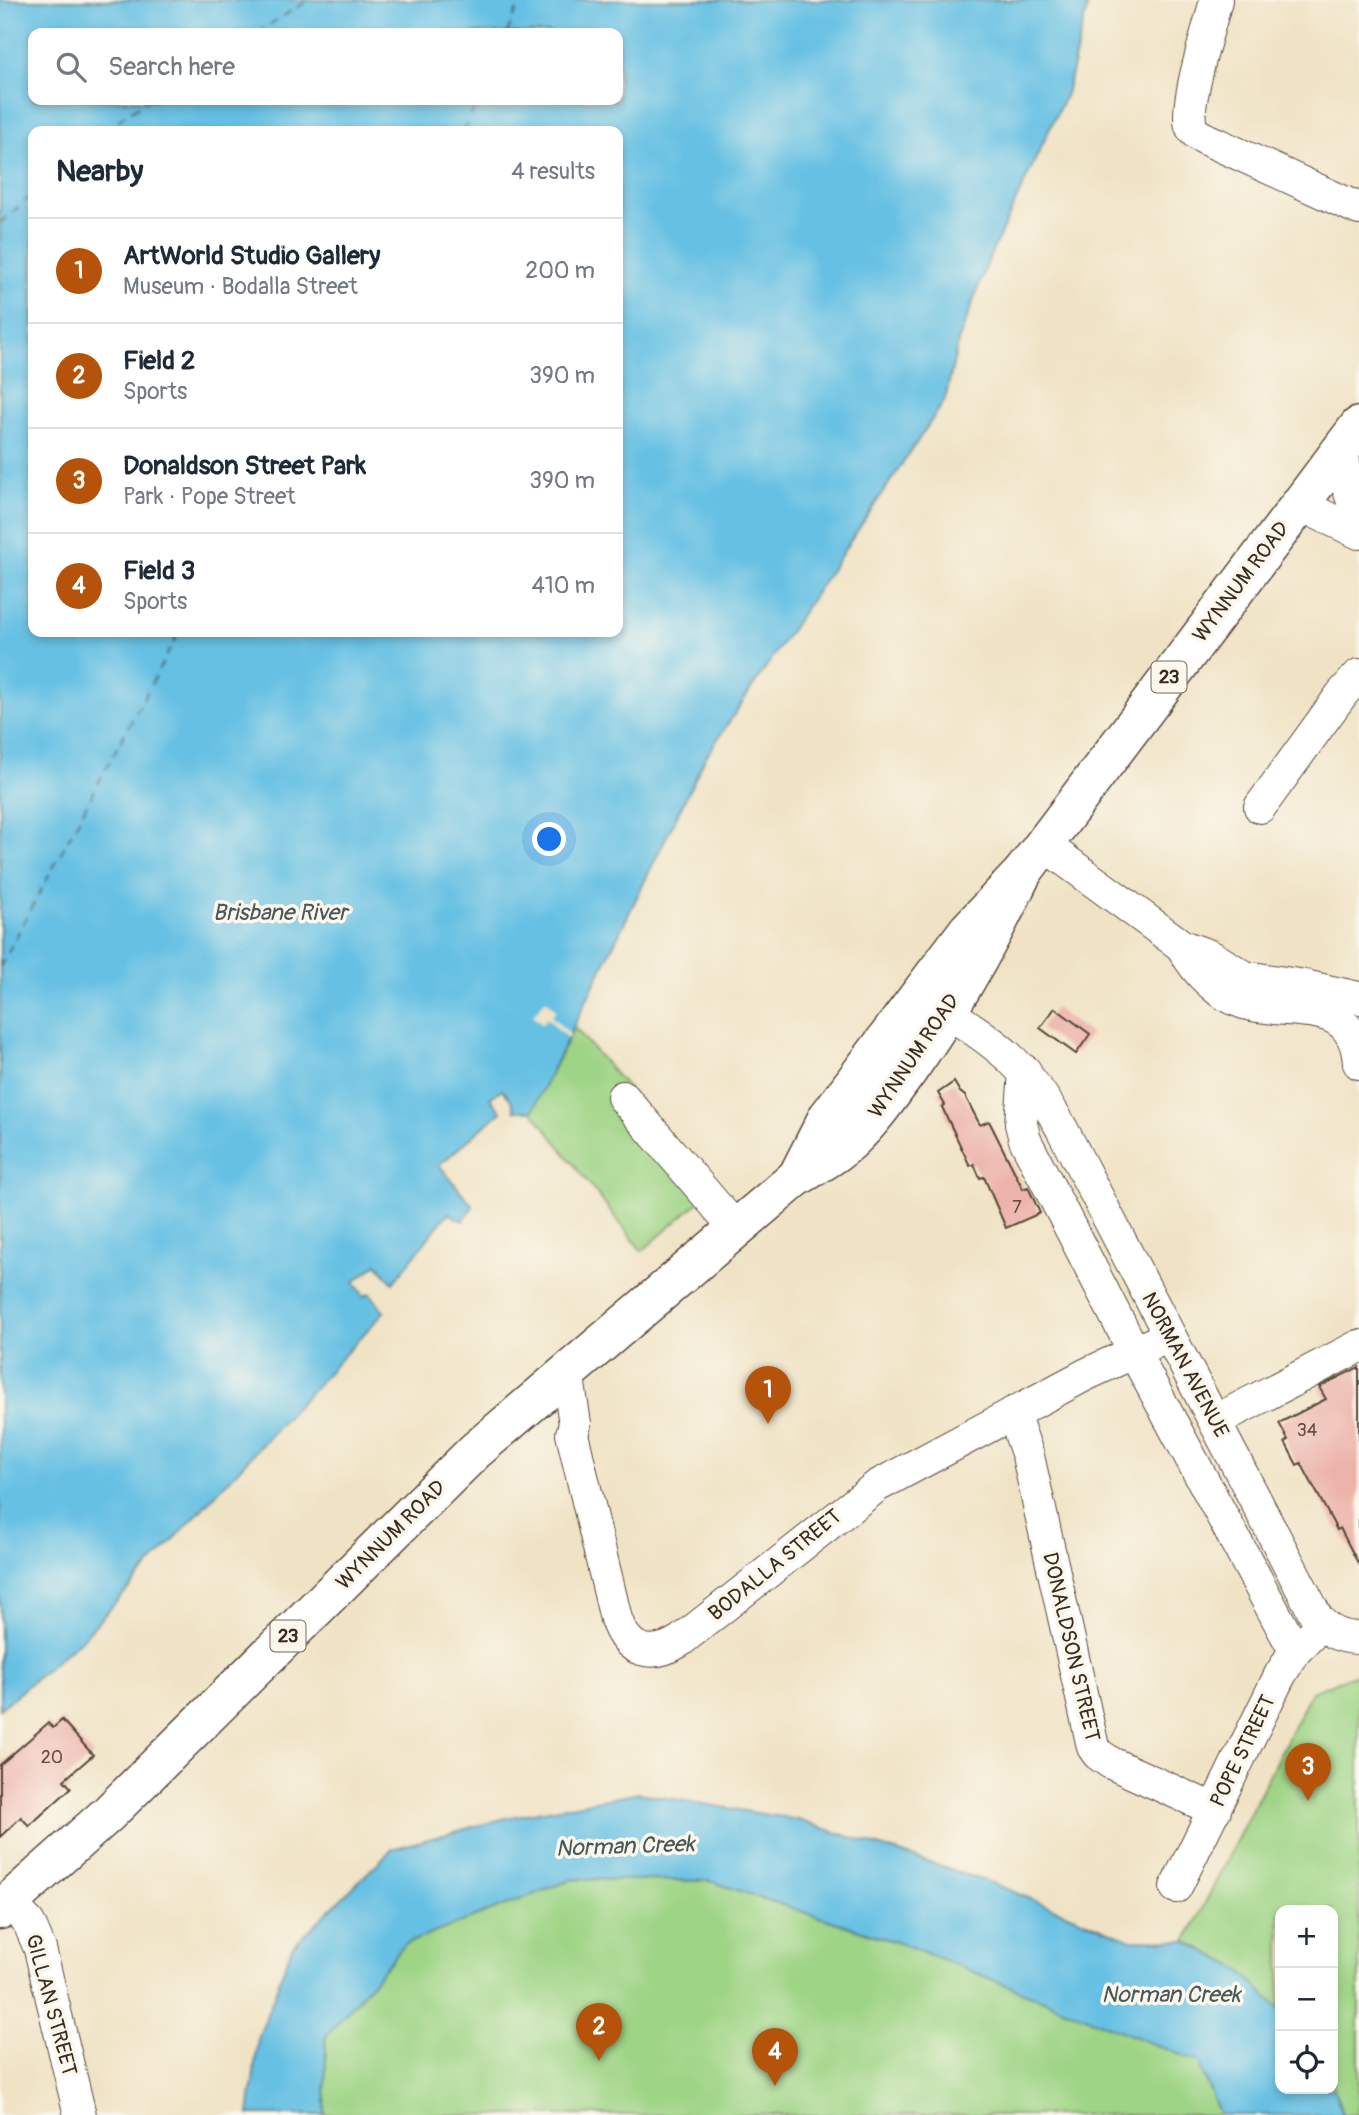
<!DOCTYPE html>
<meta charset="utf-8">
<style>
:root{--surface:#fff;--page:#f2f2f3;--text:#1f2937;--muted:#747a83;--line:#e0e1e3;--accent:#b45309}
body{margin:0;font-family:Pangolin,sans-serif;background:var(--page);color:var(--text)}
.controls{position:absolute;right:21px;bottom:21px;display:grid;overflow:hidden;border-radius:14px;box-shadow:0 4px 10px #0003}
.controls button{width:63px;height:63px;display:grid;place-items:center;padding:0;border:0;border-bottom:2px solid var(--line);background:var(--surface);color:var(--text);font:35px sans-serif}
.you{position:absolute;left:550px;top:840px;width:24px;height:24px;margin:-18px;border:5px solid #fff;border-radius:50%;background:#1a73e8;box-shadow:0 0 0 10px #1a73e833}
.badge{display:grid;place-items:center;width:46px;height:46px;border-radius:50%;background:var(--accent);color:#fff;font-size:23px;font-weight:700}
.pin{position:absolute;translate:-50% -58px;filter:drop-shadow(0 2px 4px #0008)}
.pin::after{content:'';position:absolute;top:37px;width:24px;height:21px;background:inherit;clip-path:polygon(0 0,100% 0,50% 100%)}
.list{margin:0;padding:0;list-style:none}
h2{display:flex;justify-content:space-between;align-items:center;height:91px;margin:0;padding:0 28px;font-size:30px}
h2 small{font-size:23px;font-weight:400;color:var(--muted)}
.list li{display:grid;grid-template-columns:46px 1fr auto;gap:21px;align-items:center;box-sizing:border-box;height:105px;padding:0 28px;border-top:2px solid var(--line)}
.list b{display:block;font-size:26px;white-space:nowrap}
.list p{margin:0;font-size:23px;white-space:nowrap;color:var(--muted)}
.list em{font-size:23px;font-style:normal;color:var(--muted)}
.icon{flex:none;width:38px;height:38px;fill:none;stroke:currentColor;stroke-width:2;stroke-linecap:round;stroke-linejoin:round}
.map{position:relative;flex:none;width:1359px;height:2115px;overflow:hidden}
.search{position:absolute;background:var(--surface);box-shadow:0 4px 10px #0003;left:28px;top:28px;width:595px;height:77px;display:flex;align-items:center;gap:18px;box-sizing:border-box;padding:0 24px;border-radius:14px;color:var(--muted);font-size:26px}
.panel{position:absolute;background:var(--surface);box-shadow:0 4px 10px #0003;left:28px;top:126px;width:595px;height:511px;border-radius:14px}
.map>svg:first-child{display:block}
.green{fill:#9ed485;stroke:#6c7f52;stroke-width:2}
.water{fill:#65c0e3;stroke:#507580;stroke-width:2;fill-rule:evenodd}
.pier{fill:#f0e3c5}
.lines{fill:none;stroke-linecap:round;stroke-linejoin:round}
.ferry{stroke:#485759;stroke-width:2;stroke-dasharray:9 7;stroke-linecap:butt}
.building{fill:#ecb3aa}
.minor-casing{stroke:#564637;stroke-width:34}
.major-casing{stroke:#564637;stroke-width:41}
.minor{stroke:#fff;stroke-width:32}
.major{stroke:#fff;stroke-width:38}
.labels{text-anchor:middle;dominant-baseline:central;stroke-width:7;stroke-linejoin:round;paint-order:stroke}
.number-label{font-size:18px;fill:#674c41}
.shield{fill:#fbf7ec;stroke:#75685c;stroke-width:2}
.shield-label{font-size:19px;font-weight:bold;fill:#3b2a1e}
.street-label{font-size:21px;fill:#3b2a1e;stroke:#fbf7ec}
.water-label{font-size:23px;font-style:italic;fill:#485759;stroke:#fbf7ec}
</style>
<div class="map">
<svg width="1359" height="2115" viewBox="0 0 1359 2115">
<rect width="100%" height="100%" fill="#fbf7ec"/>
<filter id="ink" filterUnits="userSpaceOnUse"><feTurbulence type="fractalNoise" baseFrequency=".0143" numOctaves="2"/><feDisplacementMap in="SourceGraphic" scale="14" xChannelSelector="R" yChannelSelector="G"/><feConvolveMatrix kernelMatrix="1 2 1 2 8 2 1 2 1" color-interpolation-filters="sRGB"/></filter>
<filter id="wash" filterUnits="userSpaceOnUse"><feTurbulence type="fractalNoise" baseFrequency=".00686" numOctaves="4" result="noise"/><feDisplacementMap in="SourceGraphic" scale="28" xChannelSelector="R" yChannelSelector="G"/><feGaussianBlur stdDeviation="1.57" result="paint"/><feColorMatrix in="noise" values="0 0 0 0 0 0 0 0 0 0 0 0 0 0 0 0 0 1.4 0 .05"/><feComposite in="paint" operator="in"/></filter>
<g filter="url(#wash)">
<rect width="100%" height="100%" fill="#f0e3c5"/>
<g class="green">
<path d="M 574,1027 L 715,1188 L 642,1251 L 532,1111 Z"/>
<path d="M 1359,1673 L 1359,2115 L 1343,2115 L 1333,2086 L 1333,1910 L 1280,1910 L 1280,2010 L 1239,1969 L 1186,1941 L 1311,1692 Z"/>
<path d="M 573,1879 L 710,1881 L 914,1948 L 1198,2062 L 1220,2115 L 325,2115 L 326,2036 L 405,1944 Z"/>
</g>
<g class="water">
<path d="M 0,0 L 1089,0 L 1066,94 L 990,256 L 958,342 L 945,400 L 705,758 L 532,1111 L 515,1111 L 512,1101 L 502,1089 L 490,1098 L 501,1112 L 439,1165 L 473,1206 L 463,1221 L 448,1213 L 393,1283 L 377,1264 L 354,1282 L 364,1296 L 370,1293 L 384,1312 L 83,1638 L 0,1709 ZM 33,33 L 618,33 L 618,100 L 33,100 ZM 33,131 L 618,131 L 618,632 L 33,632 Z"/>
<path d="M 639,1793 L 798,1820 L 992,1883 L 1131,1940 L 1186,1941 L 1239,1969 L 1280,2010 L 1280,2089 L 1333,2089 L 1333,2087 L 1343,2115 L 1220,2115 L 1198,2062 L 914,1948 L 710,1881 L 573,1879 L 405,1944 L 326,2036 L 325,2115 L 249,2115 L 258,2039 L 292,1947 L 392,1849 L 506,1818 Z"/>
</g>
<path class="pier" d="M 546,1000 L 556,1010 L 551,1016 L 570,1034 L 568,1039 L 547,1018 L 542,1024 L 533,1015 Z"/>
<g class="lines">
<g class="ferry">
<path d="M 256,33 L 309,0"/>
<path d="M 507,33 L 521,0"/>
<path d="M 106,131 L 125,115 L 149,100"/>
<path d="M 464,131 L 478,100"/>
<path d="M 0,223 L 33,194"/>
<path d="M 0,967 L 179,632"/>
</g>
</g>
<g id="blocks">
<g class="building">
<path d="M 1055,1008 L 1090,1034 L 1076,1054 L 1040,1028 Z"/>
<path d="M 954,1082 L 960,1092 L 965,1096 L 980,1125 L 989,1121 L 1023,1189 L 1028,1187 L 1040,1213 L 1006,1228 L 984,1177 L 980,1178 L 974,1164 L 970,1166 L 942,1107 L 945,1105 L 938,1093 Z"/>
<path d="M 1359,1367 L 1359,1565 L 1340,1528 L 1337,1530 L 1301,1463 L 1297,1465 L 1285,1442 L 1288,1440 L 1279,1423 L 1326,1399 L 1319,1387 Z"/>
<path d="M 62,1720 L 93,1755 L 64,1780 L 71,1788 L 29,1826 L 21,1817 L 0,1837 L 0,1765 L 48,1723 L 53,1728 Z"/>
</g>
</g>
</g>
<g filter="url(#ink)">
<use href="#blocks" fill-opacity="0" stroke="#564637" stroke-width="2"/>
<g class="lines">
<g class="minor-casing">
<g id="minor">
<path d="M 1216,0 C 1210,25 1184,105 1191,126 C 1194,134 1202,137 1208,140 L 1359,209"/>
<path d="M 1342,449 L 1348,487 L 1359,519"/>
<path d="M 1295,509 L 1311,510 L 1359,533"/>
<path d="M 1260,807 L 1342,694 L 1359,675"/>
<path d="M 1043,844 L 1182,946 L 1210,956 L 1245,977 L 1305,986 L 1359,998"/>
<path d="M 1184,950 C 1197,973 1218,995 1244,1003 C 1291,1017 1354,994 1359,1063"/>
<path d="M 947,1012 C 1004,1048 1029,1069 1062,1129 L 1317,1618 C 1328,1632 1342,1638 1359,1638"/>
<path d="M 1025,1071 L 1021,1124 L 1025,1140 L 1144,1371 L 1295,1651"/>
<path d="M 623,1097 L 737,1230"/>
<path d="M 567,1371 L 575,1424 L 572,1434 L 616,1619 C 627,1652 651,1659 680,1641 L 877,1486 L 1085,1375 L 1169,1336"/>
<path d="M 1013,1413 L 1028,1456 L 1093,1747 L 1098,1754 L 1111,1763 L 1215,1810"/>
<path d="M 1215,1421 L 1359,1346"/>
<path d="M 1176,1887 L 1280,1675 L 1295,1651 L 1309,1637"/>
<path d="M 9,1902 L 29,1923 L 40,1949 L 80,2115"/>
</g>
</g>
<g class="major-casing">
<g id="major">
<path d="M 797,1177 L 827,1118 L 968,930 L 1023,872 L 1359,426"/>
<path d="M 0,1910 L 108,1814 L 475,1451 L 797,1177 C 817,1165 838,1154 854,1138 C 875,1118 891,1094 908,1071 C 952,1009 990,942 1023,872"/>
</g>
</g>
<use href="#minor" class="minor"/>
<use href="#major" class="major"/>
</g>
</g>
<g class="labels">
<g class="number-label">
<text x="1017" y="1207">7</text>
<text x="1307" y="1430">34</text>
<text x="52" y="1757">20</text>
</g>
<g class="shield">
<rect x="1151.5" y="661.5" width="35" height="31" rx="5"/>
<rect x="270.5" y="1620.5" width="35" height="31" rx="5"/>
</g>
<g class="shield-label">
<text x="1169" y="677">23</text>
<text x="288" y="1636">23</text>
</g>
<g class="street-label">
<text transform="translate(1241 582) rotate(-53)">WYNNUM ROAD</text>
<text transform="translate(914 1056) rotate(-56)">WYNNUM ROAD</text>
<text transform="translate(1185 1365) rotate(62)">NORMAN AVENUE</text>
<text transform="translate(391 1535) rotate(-45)">WYNNUM ROAD</text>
<text transform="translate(775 1565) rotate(-39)">BODALLA STREET</text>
<text transform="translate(1071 1647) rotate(77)">DONALDSON STREET</text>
<text transform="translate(1243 1751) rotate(-64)">POPE STREET</text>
<text transform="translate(51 2005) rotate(75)">GILLAN STREET</text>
</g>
<g class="water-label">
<text x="280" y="912">Brisbane River</text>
<text transform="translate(625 1846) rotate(-2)">Norman Creek</text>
<text x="1171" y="1994">Norman Creek</text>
</g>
</g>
</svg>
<div class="controls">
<button>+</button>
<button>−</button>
<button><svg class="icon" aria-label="locate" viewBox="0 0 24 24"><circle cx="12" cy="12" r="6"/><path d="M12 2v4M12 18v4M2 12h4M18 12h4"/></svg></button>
</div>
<div class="you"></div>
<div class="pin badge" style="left:768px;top:1424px">1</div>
<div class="pin badge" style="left:599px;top:2061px">2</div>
<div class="pin badge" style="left:1308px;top:1801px">3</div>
<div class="pin badge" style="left:775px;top:2086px">4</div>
<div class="search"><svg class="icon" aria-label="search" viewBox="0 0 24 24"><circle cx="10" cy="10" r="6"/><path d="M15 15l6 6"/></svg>Search here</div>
<section class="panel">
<h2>Nearby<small>4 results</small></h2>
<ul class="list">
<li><span class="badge">1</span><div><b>ArtWorld Studio Gallery</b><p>Museum · Bodalla Street</p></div><em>200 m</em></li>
<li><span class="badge">2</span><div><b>Field 2</b><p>Sports</p></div><em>390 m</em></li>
<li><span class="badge">3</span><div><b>Donaldson Street Park</b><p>Park · Pope Street</p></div><em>390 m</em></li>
<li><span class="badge">4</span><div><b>Field 3</b><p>Sports</p></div><em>410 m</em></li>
</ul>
</section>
</div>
